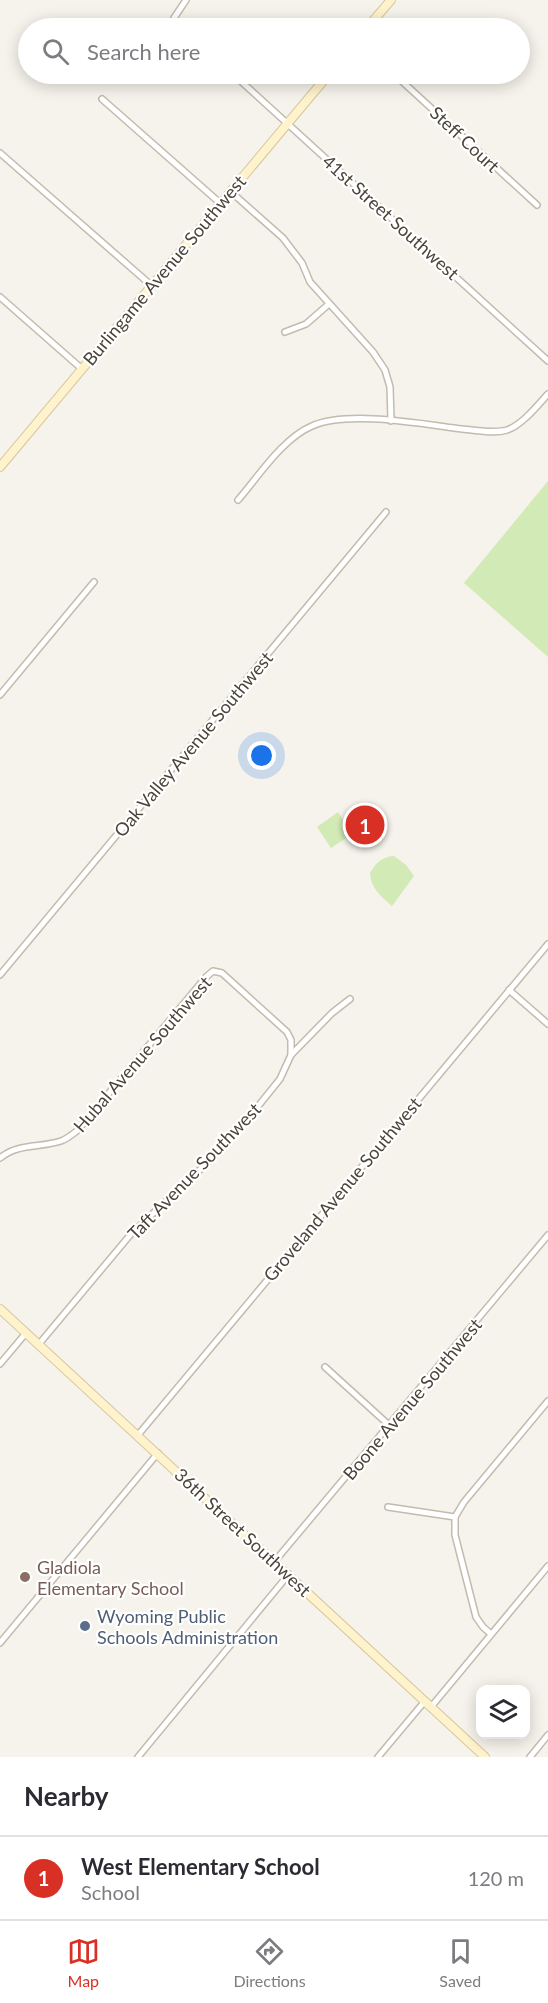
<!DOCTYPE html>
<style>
:root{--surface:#fff;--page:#f2f2f3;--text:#2b2b33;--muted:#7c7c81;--line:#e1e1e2;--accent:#d93025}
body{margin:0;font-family:Lato,sans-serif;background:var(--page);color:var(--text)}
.controls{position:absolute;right:18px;bottom:18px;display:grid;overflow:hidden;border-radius:12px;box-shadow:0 3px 15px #0003}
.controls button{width:54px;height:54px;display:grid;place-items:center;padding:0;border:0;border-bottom:2px solid var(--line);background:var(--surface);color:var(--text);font:30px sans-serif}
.you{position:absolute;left:262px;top:756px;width:21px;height:21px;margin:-15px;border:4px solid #fff;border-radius:50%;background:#1a73e8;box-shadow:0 0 0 9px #1a73e833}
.badge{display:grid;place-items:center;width:39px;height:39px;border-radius:50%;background:var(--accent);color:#fff;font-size:20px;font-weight:700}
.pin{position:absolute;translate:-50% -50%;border:3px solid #fff;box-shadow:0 2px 6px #0006}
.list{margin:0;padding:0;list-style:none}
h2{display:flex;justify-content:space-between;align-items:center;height:78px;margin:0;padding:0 24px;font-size:26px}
h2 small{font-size:20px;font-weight:400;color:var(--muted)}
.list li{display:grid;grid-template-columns:39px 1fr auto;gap:18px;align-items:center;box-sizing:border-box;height:84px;padding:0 24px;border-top:2px solid var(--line)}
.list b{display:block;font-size:22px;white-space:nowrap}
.list p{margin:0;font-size:20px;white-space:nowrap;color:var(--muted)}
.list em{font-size:20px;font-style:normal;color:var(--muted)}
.icon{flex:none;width:33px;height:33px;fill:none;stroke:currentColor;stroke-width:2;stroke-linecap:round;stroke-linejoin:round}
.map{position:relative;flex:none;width:548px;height:1757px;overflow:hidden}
.search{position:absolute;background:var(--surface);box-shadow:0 3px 15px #0003;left:18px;right:18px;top:18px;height:66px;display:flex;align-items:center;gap:15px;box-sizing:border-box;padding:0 21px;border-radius:33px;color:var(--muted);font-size:22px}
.sheet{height:162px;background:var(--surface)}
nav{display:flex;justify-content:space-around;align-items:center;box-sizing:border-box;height:84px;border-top:2px solid var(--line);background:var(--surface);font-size:16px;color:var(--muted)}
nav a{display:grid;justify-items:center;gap:3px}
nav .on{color:var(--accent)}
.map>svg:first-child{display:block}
.green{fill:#d2eab5}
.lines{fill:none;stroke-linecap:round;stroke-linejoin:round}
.street-casing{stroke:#c2bbae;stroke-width:8}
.secondary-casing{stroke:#d6c79b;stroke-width:10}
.street{stroke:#fff;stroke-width:5}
.secondary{stroke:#fff3cd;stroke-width:8}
.education-dot{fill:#8d6e63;stroke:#fff;stroke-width:2}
.service-dot{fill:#5c6f8a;stroke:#fff;stroke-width:2}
.labels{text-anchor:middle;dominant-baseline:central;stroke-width:4.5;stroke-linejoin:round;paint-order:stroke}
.street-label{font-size:18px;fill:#4b4439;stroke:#fff}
.education-label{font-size:18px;fill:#785e54;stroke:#fff;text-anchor:start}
.service-label{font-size:18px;fill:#4e5e75;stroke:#fff;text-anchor:start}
</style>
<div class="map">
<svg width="548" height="1757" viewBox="0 0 548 1757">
<rect width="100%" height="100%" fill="#f6f3ec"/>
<g class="green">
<path d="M 548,481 L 548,657 L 464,583 Z"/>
<path d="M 338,812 L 352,834 L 331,848 L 317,827 Z"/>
<path d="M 394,856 L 406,865 L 414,876 L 392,906 C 381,896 371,889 370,873 C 376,863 381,857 394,856 Z"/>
</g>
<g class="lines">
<g class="street-casing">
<g id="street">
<path d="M 182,28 L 174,18 L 186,0"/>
<path d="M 233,74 L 548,361"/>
<path d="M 394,74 L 537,205"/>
<path d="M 102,99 L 220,203"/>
<path d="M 0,153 L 152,286"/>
<path d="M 230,191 L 283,238 L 302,263 L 310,282 L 373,352 L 385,370 L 390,387 L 391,421"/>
<path d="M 0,297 L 82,369"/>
<path d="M 285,332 L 306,324 L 329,304"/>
<path d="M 238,500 C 258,477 283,438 312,426 C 348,410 422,424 462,429 C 476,430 494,434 507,430 C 522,425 538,405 548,394"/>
<path d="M 0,695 L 94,582"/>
<path d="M 0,975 L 386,512"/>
<path d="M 509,990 L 548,1024"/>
<path d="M 0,1158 C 18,1143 40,1148 61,1141 C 67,1139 73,1134 78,1130 L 206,977 L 213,971 L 222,973 L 287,1032 L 291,1040 L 291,1055"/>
<path d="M 39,1344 L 131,1234 L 206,1164 L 251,1115 L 280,1079 L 291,1055 L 332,1013 L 350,999"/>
<path d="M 0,1364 L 26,1333"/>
<path d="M 325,1367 L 390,1426"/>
<path d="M 138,1435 L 548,944"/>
<path d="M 388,1507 L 455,1517"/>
<path d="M 275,1561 L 548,1235"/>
<path d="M 491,1634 L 483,1627 L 476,1617 L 455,1535 L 455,1517 L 464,1502 L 548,1401"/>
<path d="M 0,1643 L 158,1453"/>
<path d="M 431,1707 L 548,1566"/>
<path d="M 138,1757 L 289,1574"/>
<path d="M 378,1757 L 425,1701"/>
<path d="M 530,1757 L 548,1735"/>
</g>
</g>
<g class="secondary-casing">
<g id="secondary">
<path d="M 367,28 L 391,0"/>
<path d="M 0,467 L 329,74"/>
<path d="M 0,1309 L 485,1757"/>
</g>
</g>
<use href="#street" class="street"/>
<use href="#secondary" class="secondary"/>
</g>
<circle class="education-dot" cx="25" cy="1577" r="6"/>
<circle class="service-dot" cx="85" cy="1626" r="6"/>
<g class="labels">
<g class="street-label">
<text transform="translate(465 139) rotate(43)">Steff Court</text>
<text transform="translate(391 217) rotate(42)">41st Street Southwest</text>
<text transform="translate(164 270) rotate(-50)">Burlingame Avenue Southwest</text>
<text transform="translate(193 744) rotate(-50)">Oak Valley Avenue Southwest</text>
<text transform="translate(142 1054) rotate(-49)">Hubal Avenue Southwest</text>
<text transform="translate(194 1171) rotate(-46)">Taft Avenue Southwest</text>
<text transform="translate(342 1189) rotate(-50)">Groveland Avenue Southwest</text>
<text transform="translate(412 1399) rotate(-50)">Boone Avenue Southwest</text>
<text transform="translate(243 1532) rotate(43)">36th Street Southwest</text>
</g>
<g class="education-label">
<text x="37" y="1567">Gladiola<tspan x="37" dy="21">Elementary School</tspan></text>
</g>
<g class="service-label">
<text x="97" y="1616">Wyoming Public<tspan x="97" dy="21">Schools Administration</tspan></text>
</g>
</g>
</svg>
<div class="controls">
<button><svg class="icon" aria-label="layers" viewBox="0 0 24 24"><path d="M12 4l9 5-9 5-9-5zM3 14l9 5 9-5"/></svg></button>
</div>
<div class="you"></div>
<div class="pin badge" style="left:365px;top:825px">1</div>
<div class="search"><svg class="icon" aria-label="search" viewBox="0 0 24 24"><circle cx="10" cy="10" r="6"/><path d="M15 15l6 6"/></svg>Search here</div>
</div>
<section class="sheet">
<h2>Nearby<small></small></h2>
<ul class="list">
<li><span class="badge">1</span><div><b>West Elementary School</b><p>School</p></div><em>120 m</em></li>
</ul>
</section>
<nav>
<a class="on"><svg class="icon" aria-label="map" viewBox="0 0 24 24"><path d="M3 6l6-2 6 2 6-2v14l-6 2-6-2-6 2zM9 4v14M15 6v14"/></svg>Map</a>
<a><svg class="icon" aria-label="directions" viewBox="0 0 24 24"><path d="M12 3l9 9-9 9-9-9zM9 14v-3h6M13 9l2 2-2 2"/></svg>Directions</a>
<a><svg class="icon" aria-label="saved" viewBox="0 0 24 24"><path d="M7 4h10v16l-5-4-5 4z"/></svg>Saved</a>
</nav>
